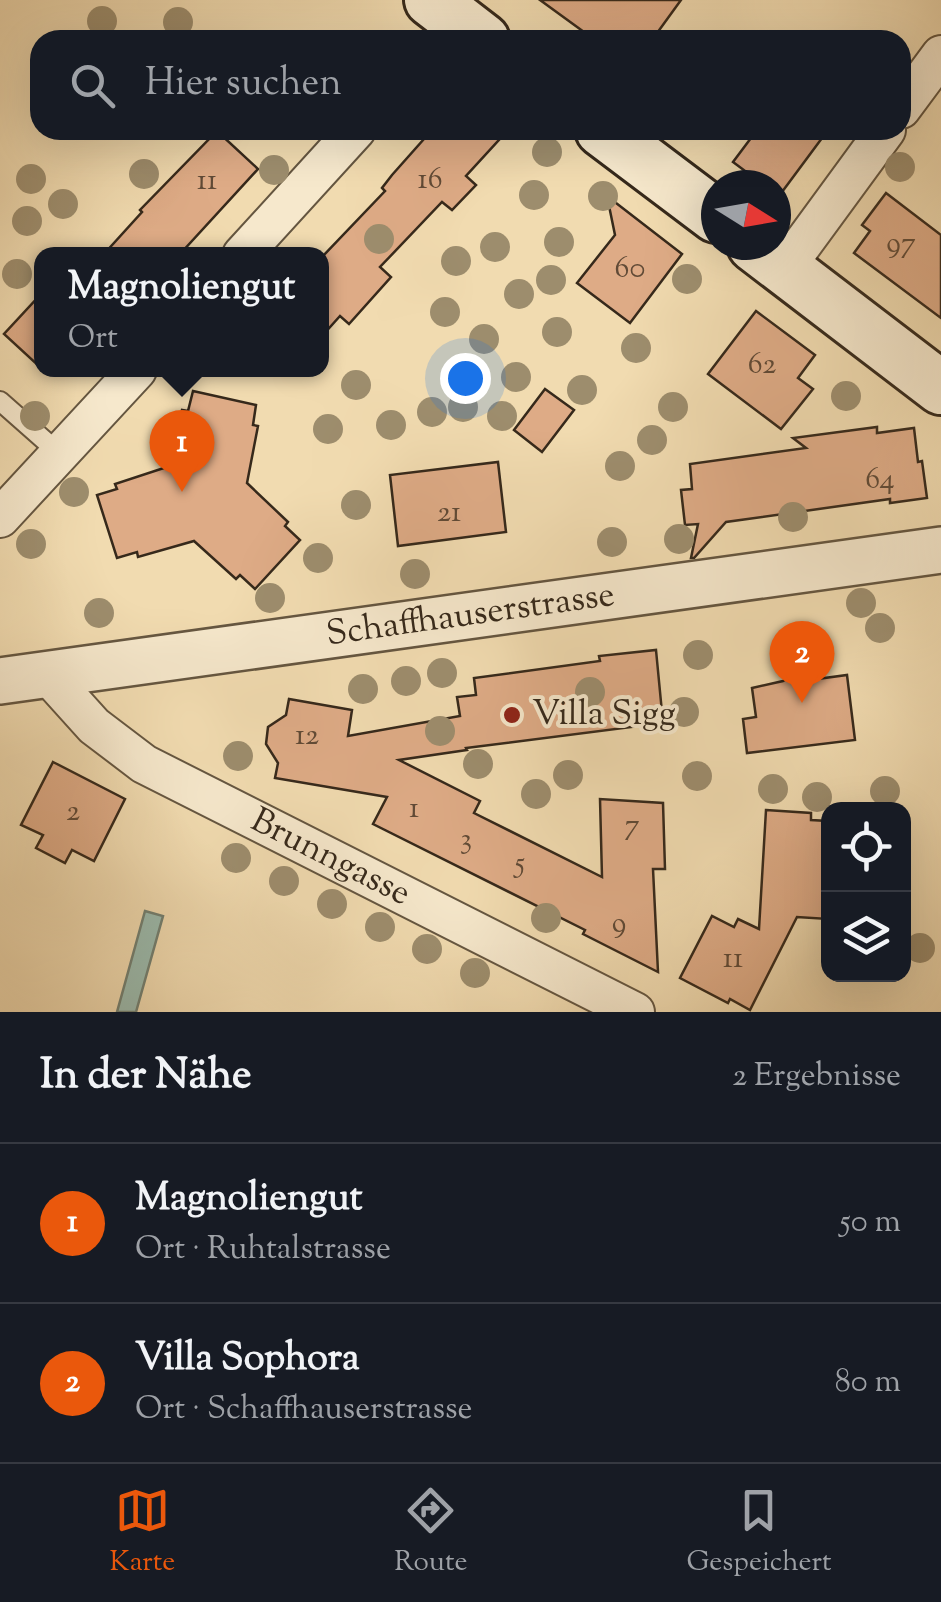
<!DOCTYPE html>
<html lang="de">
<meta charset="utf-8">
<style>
:root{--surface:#171b24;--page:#20242c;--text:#f1f3f6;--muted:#9ea1a6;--line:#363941;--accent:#ea580c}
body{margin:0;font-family:"Sorts Mill Goudy",serif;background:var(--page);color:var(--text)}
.controls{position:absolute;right:30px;bottom:30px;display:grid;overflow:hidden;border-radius:20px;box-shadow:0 10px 40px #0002}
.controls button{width:90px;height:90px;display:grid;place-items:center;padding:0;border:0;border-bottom:2px solid var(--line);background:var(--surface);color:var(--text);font:50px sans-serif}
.compass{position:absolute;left:701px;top:170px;width:90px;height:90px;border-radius:50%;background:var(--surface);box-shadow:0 10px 40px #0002;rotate:101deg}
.you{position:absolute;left:465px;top:378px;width:35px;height:35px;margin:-25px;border:8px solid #fff;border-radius:50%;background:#1a73e8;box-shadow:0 0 0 15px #1a73e833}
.badge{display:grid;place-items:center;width:65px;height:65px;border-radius:50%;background:var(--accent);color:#fff;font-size:32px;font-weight:700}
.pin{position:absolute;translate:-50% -82px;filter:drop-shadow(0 2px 5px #0008)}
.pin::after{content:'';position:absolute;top:52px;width:35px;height:30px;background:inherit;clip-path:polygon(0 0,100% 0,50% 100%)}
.popup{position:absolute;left:34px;top:247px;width:295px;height:130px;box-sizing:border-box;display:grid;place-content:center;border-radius:20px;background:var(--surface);filter:drop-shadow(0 2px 8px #0005);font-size:32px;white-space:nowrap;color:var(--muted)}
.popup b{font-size:38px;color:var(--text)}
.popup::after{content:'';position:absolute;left:50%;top:100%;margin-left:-20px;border:20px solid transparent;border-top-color:var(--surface)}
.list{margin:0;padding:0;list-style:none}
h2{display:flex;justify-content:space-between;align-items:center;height:130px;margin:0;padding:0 40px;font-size:42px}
h2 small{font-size:32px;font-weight:400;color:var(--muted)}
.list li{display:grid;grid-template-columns:65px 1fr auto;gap:30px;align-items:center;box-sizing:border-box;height:160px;padding:0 40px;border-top:2px solid var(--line)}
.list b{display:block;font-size:38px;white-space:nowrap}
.list p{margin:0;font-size:32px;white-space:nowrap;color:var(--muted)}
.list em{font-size:32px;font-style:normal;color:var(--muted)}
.icon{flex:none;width:55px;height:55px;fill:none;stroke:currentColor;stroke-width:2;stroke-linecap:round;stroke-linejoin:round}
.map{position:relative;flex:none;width:941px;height:1012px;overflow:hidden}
.search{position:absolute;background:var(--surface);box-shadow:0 10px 40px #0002;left:30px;right:30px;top:30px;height:110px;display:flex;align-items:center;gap:25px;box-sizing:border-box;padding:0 35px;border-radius:30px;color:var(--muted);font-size:38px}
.sheet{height:450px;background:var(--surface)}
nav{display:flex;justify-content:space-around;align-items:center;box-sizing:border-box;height:140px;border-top:2px solid var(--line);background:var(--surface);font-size:28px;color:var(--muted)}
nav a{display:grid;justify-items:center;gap:5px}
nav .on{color:var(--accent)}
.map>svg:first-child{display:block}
.water{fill:#9bbbae;stroke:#738173;stroke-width:2.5}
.building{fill:#deab86;stroke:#36291b;stroke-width:2.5}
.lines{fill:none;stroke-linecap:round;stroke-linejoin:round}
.service-casing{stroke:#655640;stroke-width:22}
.minor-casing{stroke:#655640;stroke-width:42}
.tertiary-casing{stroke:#655640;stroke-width:50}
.secondary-casing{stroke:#36291b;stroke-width:58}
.service{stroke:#f6e8cc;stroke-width:18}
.minor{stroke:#f6e8cc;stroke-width:38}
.tertiary{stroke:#f6e8cc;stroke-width:45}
.secondary{stroke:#f6e8cc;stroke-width:52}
.tree{fill:#9d8d6d}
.poi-dot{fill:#8f2418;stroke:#f6e8cc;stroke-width:4}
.labels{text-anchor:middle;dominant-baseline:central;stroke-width:8;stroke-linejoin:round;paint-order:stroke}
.number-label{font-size:30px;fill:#604a36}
.street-label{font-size:35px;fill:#36291b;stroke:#f6e8cc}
.poi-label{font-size:35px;fill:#36291b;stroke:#f6e8cc;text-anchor:start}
</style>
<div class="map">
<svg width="941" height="1012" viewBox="0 0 941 1012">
<rect width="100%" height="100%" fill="#f1dbb0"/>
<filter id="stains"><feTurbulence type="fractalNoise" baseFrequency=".002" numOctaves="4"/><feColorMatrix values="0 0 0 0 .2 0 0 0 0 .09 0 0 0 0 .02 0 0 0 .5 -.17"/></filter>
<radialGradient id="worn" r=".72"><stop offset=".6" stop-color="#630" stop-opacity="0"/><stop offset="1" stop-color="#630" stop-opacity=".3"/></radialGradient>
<path class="water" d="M 145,911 L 163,916 L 136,1012 L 117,1012 Z"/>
<g class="building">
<path d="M 540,0 L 681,0 L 652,40 L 595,40 Z"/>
<path d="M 432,130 L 508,130 L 466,176 L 476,185 L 452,210 L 442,202 L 380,267 L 391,277 L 349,324 L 340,316 L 322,336 L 322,257 L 385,191 L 382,188 L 392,175 Z"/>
<path d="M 757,130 L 828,130 L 779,196 L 776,194 L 776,185 L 764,185 L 733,162 Z"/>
<path d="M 217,131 L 258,169 L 180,254 L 104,254 L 142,212 L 140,210 Z"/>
<path d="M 886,193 L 941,235 L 941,318 L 854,253 L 870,231 L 862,225 Z"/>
<path d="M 607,196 L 682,254 L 630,323 L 577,283 L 615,235 Z"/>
<path d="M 42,293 L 42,369 L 4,334 Z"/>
<path d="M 756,311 L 815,355 L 798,378 L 813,389 L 781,429 L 708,374 Z"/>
<path d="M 545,389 L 574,410 L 542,452 L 514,430 Z"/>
<path d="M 193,391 L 256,405 L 253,425 L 258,426 L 247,483 L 288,522 L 285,526 L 300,540 L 255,589 L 240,575 L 236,579 L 194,541 L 138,557 L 137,552 L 117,558 L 97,495 L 117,489 L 115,484 L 170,466 L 182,410 L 188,411 Z"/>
<path d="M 877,427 L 877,433 L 914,428 L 918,462 L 922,461 L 927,498 L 890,503 L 890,499 L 726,522 L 694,558 L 691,558 L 698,524 L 685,525 L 681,490 L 692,489 L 690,464 L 806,448 L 793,438 Z"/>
<path d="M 498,462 L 506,532 L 398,546 L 390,475 Z"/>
<path d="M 656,650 L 663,723 L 466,748 L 467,750 L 399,760 L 480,801 L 474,813 L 602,877 L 600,799 L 663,803 L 665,869 L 653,869 L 658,972 L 583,934 L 585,930 L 373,824 L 387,797 L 275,778 L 278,763 L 266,744 L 268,727 L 286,715 L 289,699 L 352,710 L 348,736 L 460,716 L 457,697 L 476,695 L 474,678 L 600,661 L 599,656 Z"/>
<path d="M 794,674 L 817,674 L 817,679 L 847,675 L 855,740 L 747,753 L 743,719 L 756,717 L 752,688 L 783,681 Z"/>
<path d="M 53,762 L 125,799 L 94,861 L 72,850 L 65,863 L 36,848 L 43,835 L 21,825 Z"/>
<path d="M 766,810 L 811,813 L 811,820 L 828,821 L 828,919 L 797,917 L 750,1010 L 730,999 L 728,1003 L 680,978 L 712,916 L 734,927 L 738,919 L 759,929 Z"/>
</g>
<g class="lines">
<g class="service-casing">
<path id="service" d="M 0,401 L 60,454"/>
</g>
<g class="minor-casing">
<g id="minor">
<path d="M 901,109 L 941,55"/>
<path d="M 242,255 L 356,130"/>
<path d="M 785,268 L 886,130"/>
<path d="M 0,518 L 137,370"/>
<path id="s1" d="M 48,675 L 94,726 L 144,764 L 635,1012"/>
</g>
</g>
<g class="tertiary-casing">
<g id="tertiary">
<path id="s2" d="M 0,681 L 941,550"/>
</g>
</g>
<g class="secondary-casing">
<g id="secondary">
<path d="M 431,0 L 483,40"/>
<path d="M 602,130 L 716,216"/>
<path d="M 754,245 L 941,388"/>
</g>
</g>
<use href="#service" class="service"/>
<use href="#minor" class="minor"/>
<use href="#tertiary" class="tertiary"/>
<use href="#secondary" class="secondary"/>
</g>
<g class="tree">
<circle cx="102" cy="21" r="15"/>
<circle cx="178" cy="22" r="15"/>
<circle cx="547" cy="152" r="15"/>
<circle cx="900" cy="167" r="15"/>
<circle cx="274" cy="170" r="15"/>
<circle cx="144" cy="174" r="15"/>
<circle cx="31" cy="179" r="15"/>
<circle cx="534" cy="195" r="15"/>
<circle cx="603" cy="196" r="15"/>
<circle cx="63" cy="204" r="15"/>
<circle cx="27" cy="221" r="15"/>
<circle cx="379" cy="239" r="15"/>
<circle cx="559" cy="242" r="15"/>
<circle cx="495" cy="247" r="15"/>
<circle cx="456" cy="261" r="15"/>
<circle cx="17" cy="274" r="15"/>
<circle cx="687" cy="279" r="15"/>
<circle cx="551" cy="280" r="15"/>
<circle cx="519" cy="294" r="15"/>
<circle cx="445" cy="312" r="15"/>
<circle cx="557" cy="332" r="15"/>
<circle cx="484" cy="339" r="15"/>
<circle cx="636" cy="348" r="15"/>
<circle cx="516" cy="377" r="15"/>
<circle cx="356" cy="385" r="15"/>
<circle cx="582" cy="390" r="15"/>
<circle cx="846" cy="396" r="15"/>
<circle cx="463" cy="407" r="15"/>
<circle cx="673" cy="407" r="15"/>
<circle cx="432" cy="412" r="15"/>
<circle cx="35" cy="416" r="15"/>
<circle cx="502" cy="416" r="15"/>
<circle cx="391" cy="425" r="15"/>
<circle cx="328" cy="429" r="15"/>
<circle cx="652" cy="440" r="15"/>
<circle cx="620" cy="466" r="15"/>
<circle cx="74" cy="492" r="15"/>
<circle cx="356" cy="505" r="15"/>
<circle cx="793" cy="517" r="15"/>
<circle cx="679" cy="539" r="15"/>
<circle cx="612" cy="542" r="15"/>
<circle cx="31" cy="544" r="15"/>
<circle cx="318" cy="558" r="15"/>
<circle cx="415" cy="574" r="15"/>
<circle cx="270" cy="598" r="15"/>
<circle cx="861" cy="603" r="15"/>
<circle cx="99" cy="613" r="15"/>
<circle cx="880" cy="628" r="15"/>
<circle cx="698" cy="655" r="15"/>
<circle cx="442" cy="673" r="15"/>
<circle cx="406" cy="681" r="15"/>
<circle cx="363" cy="689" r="15"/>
<circle cx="590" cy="692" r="15"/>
<circle cx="684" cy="712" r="15"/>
<circle cx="440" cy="731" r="15"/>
<circle cx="238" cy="756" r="15"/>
<circle cx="478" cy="764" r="15"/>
<circle cx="568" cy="775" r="15"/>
<circle cx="697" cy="776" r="15"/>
<circle cx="773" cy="789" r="15"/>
<circle cx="885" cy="791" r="15"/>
<circle cx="536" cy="794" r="15"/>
<circle cx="817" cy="797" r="15"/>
<circle cx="236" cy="858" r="15"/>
<circle cx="284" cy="881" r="15"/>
<circle cx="332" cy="904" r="15"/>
<circle cx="546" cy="918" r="15"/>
<circle cx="380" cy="927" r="15"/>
<circle cx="920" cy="948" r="15"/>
<circle cx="427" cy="949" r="15"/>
<circle cx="475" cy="973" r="15"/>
</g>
<circle class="poi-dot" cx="512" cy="715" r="10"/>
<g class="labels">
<g class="number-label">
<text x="430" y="180">16</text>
<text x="207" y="181">11</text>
<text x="901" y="244">97</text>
<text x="630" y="269">60</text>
<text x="762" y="365">62</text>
<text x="880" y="480">64</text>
<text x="449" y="513">21</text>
<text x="307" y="736">12</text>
<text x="414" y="809">1</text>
<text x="73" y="812">2</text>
<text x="632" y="826">7</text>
<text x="466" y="840">3</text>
<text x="520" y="864">5</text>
<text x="619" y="924">9</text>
<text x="733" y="959">11</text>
</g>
<g class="street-label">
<text stroke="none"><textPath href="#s2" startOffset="475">Schaffhauserstrasse</textPath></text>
<text stroke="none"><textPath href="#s1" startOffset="340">Brunngasse</textPath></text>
</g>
<g class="poi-label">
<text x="532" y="715">Villa Sigg</text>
</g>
</g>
<rect width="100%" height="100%" filter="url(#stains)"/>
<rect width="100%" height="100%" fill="url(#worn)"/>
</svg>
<div class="controls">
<button><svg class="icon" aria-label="locate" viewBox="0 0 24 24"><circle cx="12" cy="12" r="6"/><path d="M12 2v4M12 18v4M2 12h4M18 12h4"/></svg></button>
<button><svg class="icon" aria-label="layers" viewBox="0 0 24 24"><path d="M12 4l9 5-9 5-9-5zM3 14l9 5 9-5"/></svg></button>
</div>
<svg class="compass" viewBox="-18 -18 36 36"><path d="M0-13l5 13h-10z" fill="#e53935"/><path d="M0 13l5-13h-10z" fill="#9ea1a6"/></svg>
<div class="you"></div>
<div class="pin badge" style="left:182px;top:492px">1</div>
<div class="popup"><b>Magnoliengut</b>Ort</div>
<div class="pin badge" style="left:802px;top:703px">2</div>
<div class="search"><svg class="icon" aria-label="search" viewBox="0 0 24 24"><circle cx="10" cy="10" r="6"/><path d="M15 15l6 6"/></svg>Hier suchen</div>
</div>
<section class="sheet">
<h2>In der Nähe<small>2 Ergebnisse</small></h2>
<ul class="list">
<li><span class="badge">1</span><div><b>Magnoliengut</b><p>Ort · Ruhtalstrasse</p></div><em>50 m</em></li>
<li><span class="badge">2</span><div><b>Villa Sophora</b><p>Ort · Schaffhauserstrasse</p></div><em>80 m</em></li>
</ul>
</section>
<nav>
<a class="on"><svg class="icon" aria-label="map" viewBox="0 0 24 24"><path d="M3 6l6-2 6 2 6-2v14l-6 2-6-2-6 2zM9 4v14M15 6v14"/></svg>Karte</a>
<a><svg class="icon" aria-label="directions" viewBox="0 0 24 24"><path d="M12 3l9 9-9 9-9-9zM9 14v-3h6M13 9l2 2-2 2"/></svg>Route</a>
<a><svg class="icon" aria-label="saved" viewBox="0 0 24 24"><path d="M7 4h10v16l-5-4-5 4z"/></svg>Gespeichert</a>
</nav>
